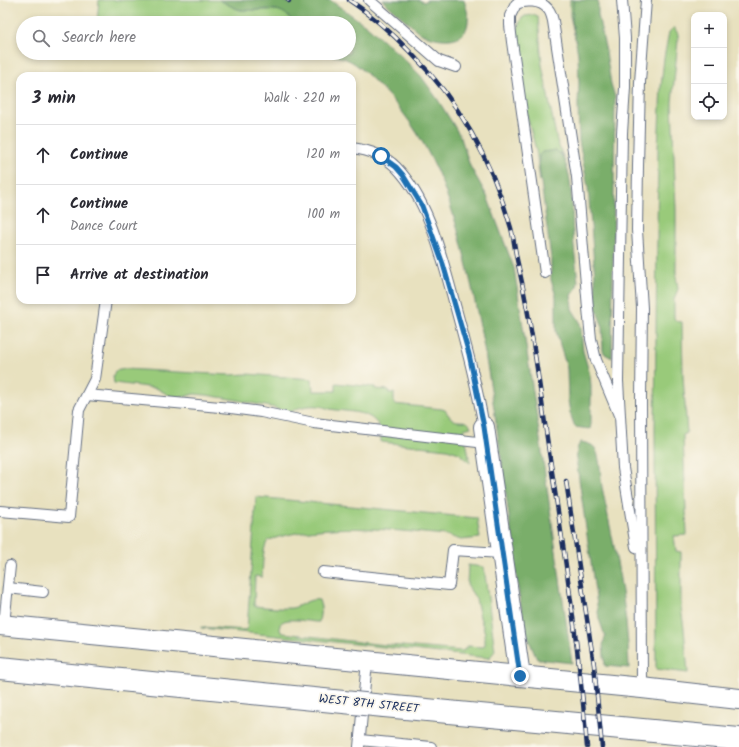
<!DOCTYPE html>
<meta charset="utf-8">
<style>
:root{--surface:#fff;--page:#f2f2f3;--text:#2b2b33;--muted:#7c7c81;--line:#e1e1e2}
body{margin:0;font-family:Kalam,sans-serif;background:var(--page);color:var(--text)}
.controls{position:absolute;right:12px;top:12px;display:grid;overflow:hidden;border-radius:8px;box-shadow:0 2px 6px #0003}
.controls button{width:36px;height:36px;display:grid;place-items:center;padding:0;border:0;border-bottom:1px solid var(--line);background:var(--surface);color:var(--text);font:20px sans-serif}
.stop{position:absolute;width:12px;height:12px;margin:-9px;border:3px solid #1f6fb2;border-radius:50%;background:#fff}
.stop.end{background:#1f6fb2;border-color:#fff;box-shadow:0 1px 4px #0008}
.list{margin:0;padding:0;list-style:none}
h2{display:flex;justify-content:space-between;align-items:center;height:52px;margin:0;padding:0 16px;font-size:17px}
h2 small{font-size:13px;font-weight:400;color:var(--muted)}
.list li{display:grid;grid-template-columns:26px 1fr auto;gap:12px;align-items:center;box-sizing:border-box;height:60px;padding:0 16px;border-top:1px solid var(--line)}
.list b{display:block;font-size:15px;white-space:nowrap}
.list p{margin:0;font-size:13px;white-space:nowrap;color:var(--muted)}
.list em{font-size:13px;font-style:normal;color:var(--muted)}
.icon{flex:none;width:22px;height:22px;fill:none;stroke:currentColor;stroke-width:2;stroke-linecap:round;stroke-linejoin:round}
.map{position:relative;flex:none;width:739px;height:747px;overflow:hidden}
.search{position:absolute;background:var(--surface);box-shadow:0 2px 6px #0003;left:16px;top:16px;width:340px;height:44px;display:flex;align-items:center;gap:10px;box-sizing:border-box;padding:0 14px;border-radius:22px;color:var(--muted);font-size:15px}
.panel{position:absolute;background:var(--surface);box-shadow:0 2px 6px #0003;left:16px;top:72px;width:340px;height:232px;border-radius:12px}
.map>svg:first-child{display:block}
.green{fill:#99ca7a;stroke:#5a7c6c}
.forest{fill:#7aae6a;stroke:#4a6e64}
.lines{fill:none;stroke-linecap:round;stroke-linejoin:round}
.lane-casing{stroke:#636d80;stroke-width:12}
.street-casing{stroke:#636d80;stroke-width:22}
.secondary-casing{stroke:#636d80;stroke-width:24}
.lane{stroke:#fff;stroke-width:10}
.street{stroke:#fff;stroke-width:20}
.secondary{stroke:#fff;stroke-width:22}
.rail-casing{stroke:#1b2f5e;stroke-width:4.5}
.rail{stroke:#fbf7ec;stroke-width:3;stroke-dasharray:9;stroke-linecap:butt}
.secondary-bridge-casing{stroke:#636d80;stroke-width:24;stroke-linecap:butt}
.secondary-bridge{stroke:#fff;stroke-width:22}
.route{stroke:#1f6fb2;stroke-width:5}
.labels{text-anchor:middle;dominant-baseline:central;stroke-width:3.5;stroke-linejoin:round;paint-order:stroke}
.street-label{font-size:12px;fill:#1b2f5e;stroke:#fbf7ec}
</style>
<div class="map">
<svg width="739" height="747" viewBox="0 0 739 747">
<rect width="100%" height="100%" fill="#fbf7ec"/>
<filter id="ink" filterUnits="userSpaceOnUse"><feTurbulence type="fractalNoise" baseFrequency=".025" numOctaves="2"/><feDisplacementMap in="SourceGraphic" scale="8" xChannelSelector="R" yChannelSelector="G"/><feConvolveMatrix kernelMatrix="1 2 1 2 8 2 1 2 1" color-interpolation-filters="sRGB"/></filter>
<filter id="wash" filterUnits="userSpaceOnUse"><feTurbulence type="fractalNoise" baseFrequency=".012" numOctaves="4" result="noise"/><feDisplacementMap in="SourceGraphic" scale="16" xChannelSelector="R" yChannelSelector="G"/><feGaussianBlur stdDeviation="0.9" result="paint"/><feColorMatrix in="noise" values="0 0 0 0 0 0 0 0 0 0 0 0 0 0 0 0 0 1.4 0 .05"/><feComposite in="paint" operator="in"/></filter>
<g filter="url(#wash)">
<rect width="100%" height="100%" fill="#e8e1bf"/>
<g class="green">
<path d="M 99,0 L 219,0 L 240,10 L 273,10 L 283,11 L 290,17 L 293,23 L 97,23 Z"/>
<path d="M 570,0 L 573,0 L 572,21 L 575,38 L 570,16 Z"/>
<path d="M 533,15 L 538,17 L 542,65 L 546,85 L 557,141 L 564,159 L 561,153 L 542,152 L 539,155 L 540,181 L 536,150 L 525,108 L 520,64 L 517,30 L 521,19 L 525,16 Z"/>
<path d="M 674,27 L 678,34 L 678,40 L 672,102 L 676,210 L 676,276 L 678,289 L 674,299 L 674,318 L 676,321 L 682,322 L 683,376 L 687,433 L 683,435 L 687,535 L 674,536 L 676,551 L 681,552 L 681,607 L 684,629 L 688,673 L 656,669 L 655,428 L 658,148 L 661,87 L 664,58 L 669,32 Z"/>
<path d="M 125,369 L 230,375 L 247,374 L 312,379 L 313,391 L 336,391 L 336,383 L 375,387 L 375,389 L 389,390 L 389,393 L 394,393 L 394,404 L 442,409 L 445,410 C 448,414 450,418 454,420 C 461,423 467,418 471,427 L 464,429 L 470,463 L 459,453 L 447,449 L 381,442 C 381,436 381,427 376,422 C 366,410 344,412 330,409 C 326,408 322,406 318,406 C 310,405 297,407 291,412 L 282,411 L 275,408 L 237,400 L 206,395 L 194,394 L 184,397 L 172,397 L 156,388 L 114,383 L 113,376 L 115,371 Z"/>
<path d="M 256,497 L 477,518 L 480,538 L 461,540 L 446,535 C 387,530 327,521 269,540 C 262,545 263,568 262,577 L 255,576 L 254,606 C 265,607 280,609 292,608 C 302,606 308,598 319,600 L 321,607 L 319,622 C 311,623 272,612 281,632 L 283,633 L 376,644 L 462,651 L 464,650 L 467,646 L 483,647 L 485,645 L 485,633 L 480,617 L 476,599 L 467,585 L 468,565 L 484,567 L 495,651 L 489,658 L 201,628 L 201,627 L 247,630 Z"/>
</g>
<g class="forest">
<path d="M 219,0 L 282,0 L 289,3 L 292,0 L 330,0 L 367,26 L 401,56 L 421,76 L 438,100 L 453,124 L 461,138 L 470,166 L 487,196 L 514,268 L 536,411 L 572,663 L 537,659 C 518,621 516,566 510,524 C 500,448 490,372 474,297 C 457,220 439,145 381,88 C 371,78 359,64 346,59 C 337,55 312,54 301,53 L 349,53 L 349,23 L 293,23 C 282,2 261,12 242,10 C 234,9 226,3 219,0 Z"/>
<path d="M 382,0 L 419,0 L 424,2 L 427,0 L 464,0 C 466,7 469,15 468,22 C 466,46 435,40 420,33 Z"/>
<path d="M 573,0 L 598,0 L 598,15 L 606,52 L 611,84 L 615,97 L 612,358 L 605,354 L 603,351 L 602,325 L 596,307 L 595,277 L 588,187 L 579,141 L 578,104 L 579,83 L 578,54 L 572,21 Z"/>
<path d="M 556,150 C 575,164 571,211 573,233 C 574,249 576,265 578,282 L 576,289 L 571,295 L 572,309 L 579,320 L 581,328 L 583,351 L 590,375 L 591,386 L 591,424 L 590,429 L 575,427 L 570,413 L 568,400 L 567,369 L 556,331 L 556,296 L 551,280 L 551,258 L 539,167 L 539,155 L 542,152 Z"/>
<path d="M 581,442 C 586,443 592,444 595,448 C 601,459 600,475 602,487 C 614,547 628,606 629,668 L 605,666 L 603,646 L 605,636 L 599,619 L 577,465 C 577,457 575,448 581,442 Z"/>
</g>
</g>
<g filter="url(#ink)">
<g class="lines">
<g class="lane-casing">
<g id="lane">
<path d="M 369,0 L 439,61 L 456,67"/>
<path d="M 622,0 L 625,38 L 625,88 L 622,133 L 618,381 L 623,468 L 636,547"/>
<path d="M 352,148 C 368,150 384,155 396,167 C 428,200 440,251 452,294 C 464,338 476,381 484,427"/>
<path d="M 545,273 L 512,42 L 510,25 L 510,16 L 516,4 C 525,0 541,0 548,9 C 551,12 552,17 553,21 L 577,177 L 588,308 L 591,339 L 596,360 L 619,415"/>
<path d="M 87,395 L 231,408 L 261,412 L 314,423 L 486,443"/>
<path d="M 0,511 L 69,517 L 79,410 L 95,379 L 106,300"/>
<path d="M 323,572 L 449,585 L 453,550 L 501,553"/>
<path d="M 8,588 L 43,592"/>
<path d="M 4,625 L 10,566"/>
<path d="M 642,688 L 641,398 L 642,308 L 637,230 L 638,166 L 640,82 L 646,0"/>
<path d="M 360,740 L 431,747"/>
<path d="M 359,747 L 367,661"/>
</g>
</g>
<g class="street-casing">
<g id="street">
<path d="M 484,427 L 520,676"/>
<path d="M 0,625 L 642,688 L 739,699"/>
</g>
</g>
<g class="secondary-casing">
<path id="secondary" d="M 384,706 L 739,739"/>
</g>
<use href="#lane" class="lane"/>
<use href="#street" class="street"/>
<use href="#secondary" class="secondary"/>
<g class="rail-casing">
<g id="rail">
<path d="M 288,0 L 289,1"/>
<path d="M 349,0 C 372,15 392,33 411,53 C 459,101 492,162 511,228 C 514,239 515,252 518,264 C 532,326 540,389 549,452 C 564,550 579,648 587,747"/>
<path d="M 566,481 L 594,665 L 602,747"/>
</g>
</g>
<use href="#rail" class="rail"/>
<g class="secondary-bridge-casing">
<path id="secondary-bridge" d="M 0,668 L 384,706"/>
</g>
<use href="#secondary-bridge" class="secondary-bridge"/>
</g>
</g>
<g class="lines" filter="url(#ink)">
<path class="route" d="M 381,156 L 396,167 L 403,175 L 422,206 L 443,264 L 469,354 L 484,427 L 520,676"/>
</g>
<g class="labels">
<g class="street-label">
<text transform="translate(369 704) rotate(6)">WEST 8TH STREET</text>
</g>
</g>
</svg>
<div class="controls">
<button>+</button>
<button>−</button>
<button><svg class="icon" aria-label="locate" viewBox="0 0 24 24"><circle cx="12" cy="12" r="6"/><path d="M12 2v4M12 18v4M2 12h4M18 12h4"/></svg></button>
</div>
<div class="stop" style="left:381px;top:156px"></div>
<div class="stop end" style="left:520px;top:676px"></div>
<div class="search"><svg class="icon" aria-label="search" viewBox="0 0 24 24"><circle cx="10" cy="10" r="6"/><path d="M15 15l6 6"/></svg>Search here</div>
<section class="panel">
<h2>3 min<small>Walk · 220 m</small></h2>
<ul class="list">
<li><svg class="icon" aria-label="ahead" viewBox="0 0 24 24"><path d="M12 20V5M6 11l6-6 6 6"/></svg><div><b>Continue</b></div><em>120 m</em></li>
<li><svg class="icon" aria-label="ahead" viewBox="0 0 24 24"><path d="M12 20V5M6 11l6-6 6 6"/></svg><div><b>Continue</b><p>Dance Court</p></div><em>100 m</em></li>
<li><svg class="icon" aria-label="arrive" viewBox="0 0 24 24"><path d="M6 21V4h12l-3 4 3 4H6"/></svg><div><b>Arrive at destination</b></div></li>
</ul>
</section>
</div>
